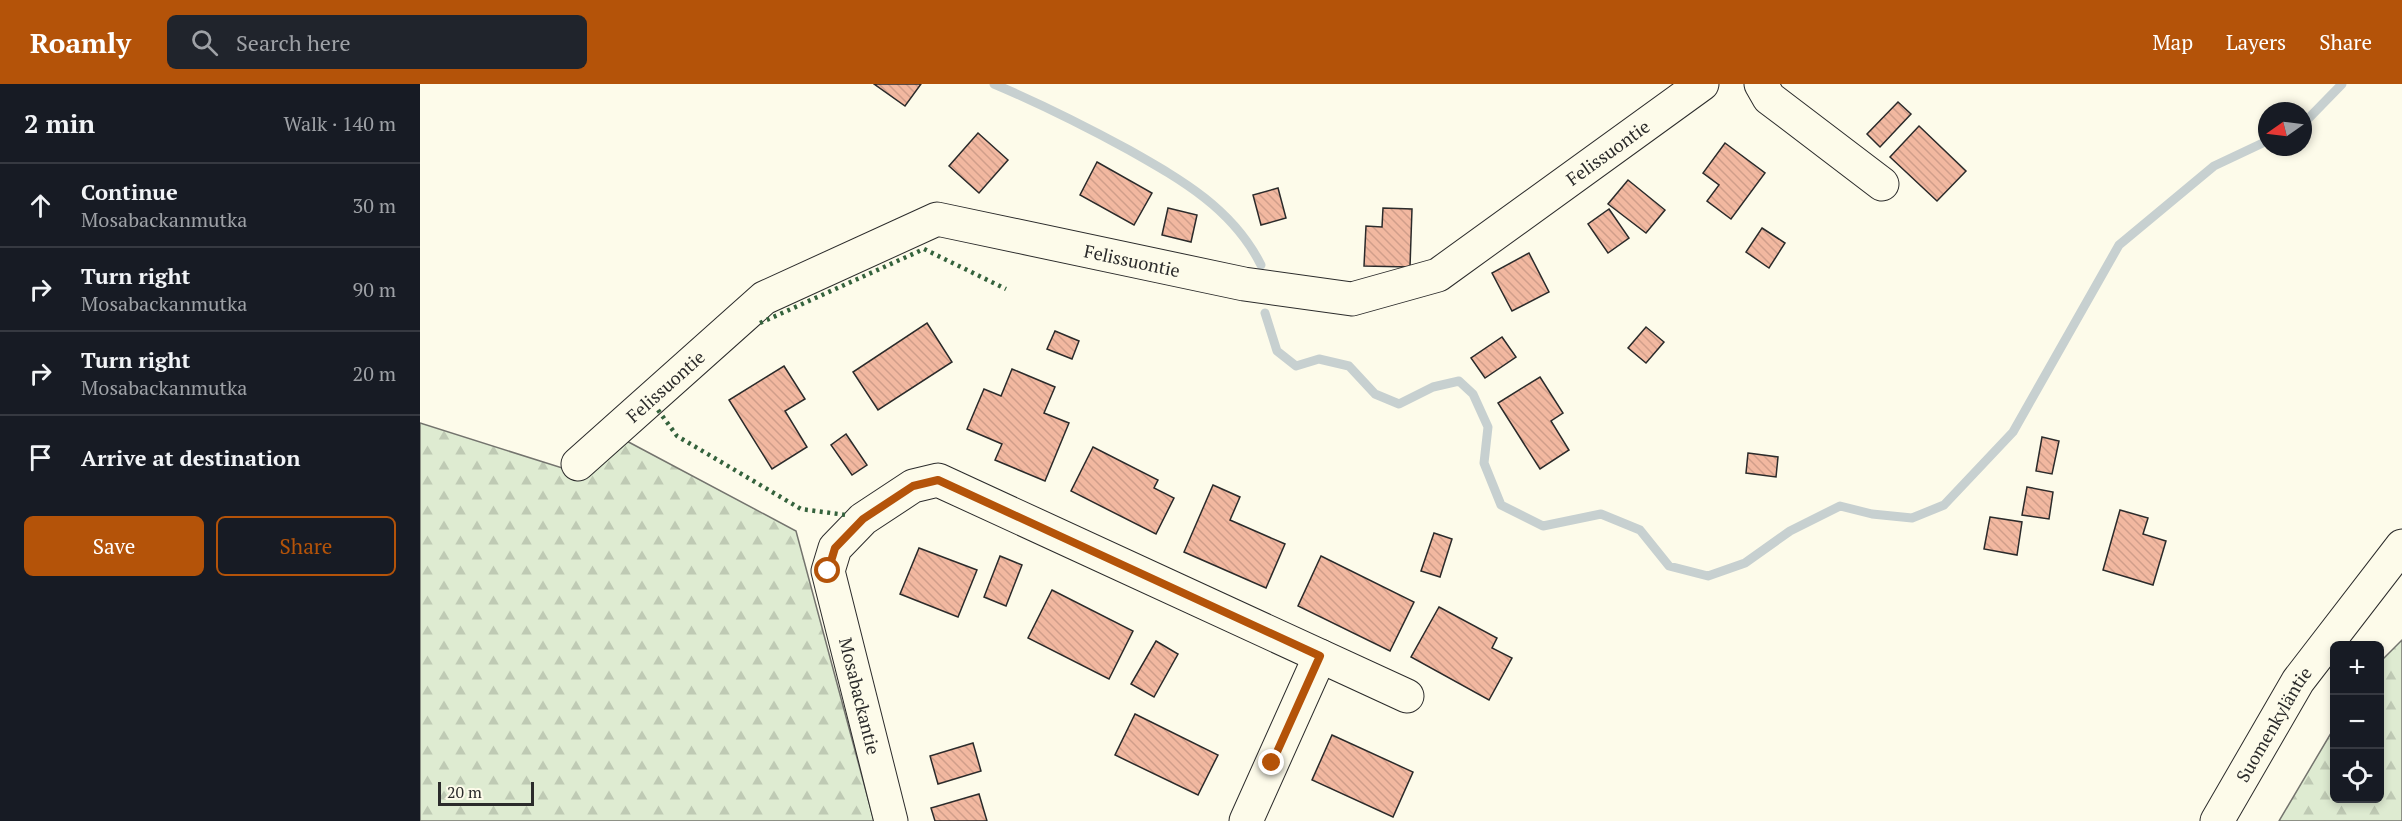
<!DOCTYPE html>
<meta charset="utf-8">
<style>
:root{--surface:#171b24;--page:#20242c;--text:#f1f3f6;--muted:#9ea1a6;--line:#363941;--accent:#b45309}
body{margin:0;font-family:"PT Serif",serif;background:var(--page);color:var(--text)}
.controls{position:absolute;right:18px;bottom:18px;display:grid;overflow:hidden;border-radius:9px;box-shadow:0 3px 9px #0003}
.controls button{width:54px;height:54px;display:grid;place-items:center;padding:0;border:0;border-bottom:2px solid var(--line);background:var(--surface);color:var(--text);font:30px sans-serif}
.compass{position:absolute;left:1838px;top:18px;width:54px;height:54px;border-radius:50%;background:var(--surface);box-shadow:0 3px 9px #0003;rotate:256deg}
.scale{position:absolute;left:18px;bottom:15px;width:96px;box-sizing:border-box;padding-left:6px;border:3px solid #2b2b2b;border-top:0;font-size:16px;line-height:21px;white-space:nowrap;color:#2b2b2b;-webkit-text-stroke:4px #fdfbea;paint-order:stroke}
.stop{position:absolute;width:18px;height:18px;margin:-14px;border:4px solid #b45309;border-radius:50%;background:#fff}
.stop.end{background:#b45309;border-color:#fff;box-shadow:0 2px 6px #0008}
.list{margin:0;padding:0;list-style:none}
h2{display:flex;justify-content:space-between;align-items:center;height:78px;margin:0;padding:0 24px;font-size:26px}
h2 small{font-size:20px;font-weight:400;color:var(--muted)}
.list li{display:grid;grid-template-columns:39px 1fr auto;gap:18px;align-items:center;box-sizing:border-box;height:84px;padding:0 24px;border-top:2px solid var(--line)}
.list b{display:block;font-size:22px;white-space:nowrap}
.list p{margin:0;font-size:20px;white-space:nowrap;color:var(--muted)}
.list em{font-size:20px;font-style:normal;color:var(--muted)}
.actions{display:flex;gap:12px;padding:18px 24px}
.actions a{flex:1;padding:14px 0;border:2px solid var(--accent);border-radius:9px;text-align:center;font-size:21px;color:var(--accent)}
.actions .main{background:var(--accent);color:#fff}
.icon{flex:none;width:33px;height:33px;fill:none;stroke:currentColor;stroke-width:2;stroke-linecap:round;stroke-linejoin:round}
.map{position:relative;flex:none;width:1982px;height:737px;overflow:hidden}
header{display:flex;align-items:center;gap:36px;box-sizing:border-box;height:84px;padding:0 30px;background:var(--accent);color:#fff}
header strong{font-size:28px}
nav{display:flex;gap:33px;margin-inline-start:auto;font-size:21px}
.search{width:420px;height:54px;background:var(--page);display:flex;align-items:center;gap:15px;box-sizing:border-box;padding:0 21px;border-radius:9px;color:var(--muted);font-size:22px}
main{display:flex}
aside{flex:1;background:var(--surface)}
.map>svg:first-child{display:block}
.forest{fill:url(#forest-firs);stroke:#74746e;stroke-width:1.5}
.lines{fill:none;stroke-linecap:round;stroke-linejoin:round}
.stream{stroke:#c7d0d0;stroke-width:9}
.building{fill:url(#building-back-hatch);stroke:#2b2b2b;stroke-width:1.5}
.minor-casing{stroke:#2b2b2b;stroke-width:35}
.minor{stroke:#fdfbea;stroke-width:33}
.hedge{stroke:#34623c;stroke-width:4.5;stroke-dasharray:3 4.5;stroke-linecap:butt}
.route{stroke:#b45309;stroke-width:8}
.labels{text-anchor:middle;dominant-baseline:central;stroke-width:4.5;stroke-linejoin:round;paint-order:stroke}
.street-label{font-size:18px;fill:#2b2b2b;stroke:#fdfbea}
</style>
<header>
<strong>Roamly</strong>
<div class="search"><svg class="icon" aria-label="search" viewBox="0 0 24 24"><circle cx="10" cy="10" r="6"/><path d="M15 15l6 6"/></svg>Search here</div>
<nav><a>Map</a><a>Layers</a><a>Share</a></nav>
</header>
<main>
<aside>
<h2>2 min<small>Walk · 140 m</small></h2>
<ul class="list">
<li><svg class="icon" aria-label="ahead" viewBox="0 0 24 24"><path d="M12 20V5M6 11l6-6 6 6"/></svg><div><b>Continue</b><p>Mosabackanmutka</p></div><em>30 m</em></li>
<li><svg class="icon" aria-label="right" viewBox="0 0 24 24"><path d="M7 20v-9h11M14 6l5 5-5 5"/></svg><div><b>Turn right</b><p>Mosabackanmutka</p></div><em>90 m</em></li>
<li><svg class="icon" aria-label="right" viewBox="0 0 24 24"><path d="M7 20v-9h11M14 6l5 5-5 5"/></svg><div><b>Turn right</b><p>Mosabackanmutka</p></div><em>20 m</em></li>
<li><svg class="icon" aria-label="arrive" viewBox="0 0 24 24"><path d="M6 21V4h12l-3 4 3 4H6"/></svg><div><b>Arrive at destination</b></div></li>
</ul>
<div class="actions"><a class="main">Save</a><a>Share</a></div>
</aside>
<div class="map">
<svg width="1982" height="737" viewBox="0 0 1982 737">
<defs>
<pattern id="forest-firs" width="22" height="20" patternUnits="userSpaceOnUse" patternTransform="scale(1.5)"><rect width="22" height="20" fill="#deebd1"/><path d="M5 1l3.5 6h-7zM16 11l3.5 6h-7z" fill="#bfcab4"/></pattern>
<pattern id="building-back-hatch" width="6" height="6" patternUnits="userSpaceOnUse" patternTransform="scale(1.5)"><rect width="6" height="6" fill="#f2b8a0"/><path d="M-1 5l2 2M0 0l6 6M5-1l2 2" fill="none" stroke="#d09e8a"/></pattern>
</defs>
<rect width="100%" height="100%" fill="#fdfbea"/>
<g class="forest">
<path d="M 0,339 L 158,389 L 201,354 L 376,447 L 454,737 L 0,737 Z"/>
<path d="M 1982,556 L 1982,737 L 1859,737 L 1914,644 L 1914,714 L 1960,714 L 1960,578 Z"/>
</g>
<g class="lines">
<g class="stream">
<path d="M 574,0 C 621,20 665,42 709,66 C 762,96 813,125 841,181"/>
<path d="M 1883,40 L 1922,0"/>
<path d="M 845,229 L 857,267 L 876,282 L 899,275 L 929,282 L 955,310 L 979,320 L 1013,303 L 1039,297 L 1053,310 L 1068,343 L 1064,379 L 1081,421 L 1123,442 L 1181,430 L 1220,446 L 1249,482 L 1288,492 L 1325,479 L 1370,447 L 1420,422 L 1452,430 L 1492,434 L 1524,421 L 1593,348 L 1699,161 L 1794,82 L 1847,57"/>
</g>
</g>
<g class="building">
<path d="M 454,0 L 501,0 L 485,22 Z"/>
<path d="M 1478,18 L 1491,30 L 1460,63 L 1447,50 Z"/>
<path d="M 1499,42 L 1546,87 L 1517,117 L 1470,73 Z"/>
<path d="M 558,49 L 588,76 L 559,109 L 529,82 Z"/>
<path d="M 1305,59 L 1345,89 L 1311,135 L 1287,117 L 1299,101 L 1283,89 Z"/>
<path d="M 677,78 L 732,109 L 714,141 L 660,111 Z"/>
<path d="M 1208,96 L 1245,126 L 1226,149 L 1188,120 Z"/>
<path d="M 858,104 L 866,134 L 841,141 L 833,111 Z"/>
<path d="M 748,124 L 777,131 L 771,158 L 742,151 Z"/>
<path d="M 963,124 L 992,125 L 990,183 L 944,182 L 946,142 L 962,143 Z"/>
<path d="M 1189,125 L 1209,154 L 1188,169 L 1168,140 Z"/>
<path d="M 1342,144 L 1365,159 L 1349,184 L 1326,168 Z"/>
<path d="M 1109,169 L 1129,208 L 1092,227 L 1072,189 Z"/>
<path d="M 507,239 L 532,278 L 458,326 L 433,288 Z"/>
<path d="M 1226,243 L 1244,258 L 1226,279 L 1208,264 Z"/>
<path d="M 635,247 L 659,257 L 652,275 L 627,265 Z"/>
<path d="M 1082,253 L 1096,273 L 1065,294 L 1051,274 Z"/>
<path d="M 364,282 L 385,315 L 365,327 L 387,363 L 352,385 L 309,316 Z"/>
<path d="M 592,285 L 635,303 L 624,329 L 649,339 L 625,397 L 575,376 L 582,360 L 547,345 L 564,305 L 581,312 Z"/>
<path d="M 1120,293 L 1143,329 L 1131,337 L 1149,366 L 1120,385 L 1078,319 Z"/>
<path d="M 426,350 L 447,381 L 432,391 L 411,361 Z"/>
<path d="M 1622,353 L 1639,357 L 1632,390 L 1616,387 Z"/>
<path d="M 673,363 L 738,396 L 734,404 L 754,414 L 736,450 L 651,407 Z"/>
<path d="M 1328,369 L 1358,373 L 1356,393 L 1326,389 Z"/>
<path d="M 793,401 L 820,413 L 810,436 L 865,460 L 846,504 L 764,468 Z"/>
<path d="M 1607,403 L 1633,408 L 1629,435 L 1602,431 Z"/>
<path d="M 1700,426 L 1728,434 L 1723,450 L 1746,457 L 1733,501 L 1683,486 Z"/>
<path d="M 1570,433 L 1602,438 L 1597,471 L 1564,465 Z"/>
<path d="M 1014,449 L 1032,455 L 1020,493 L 1001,487 Z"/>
<path d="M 499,464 L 557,486 L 538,533 L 480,510 Z"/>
<path d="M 580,472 L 602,481 L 586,522 L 564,513 Z"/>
<path d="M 901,472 L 994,518 L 970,567 L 878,522 Z"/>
<path d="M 632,506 L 713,547 L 689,595 L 608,554 Z"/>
<path d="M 1019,523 L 1077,554 L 1072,564 L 1092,574 L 1069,616 L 991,573 Z"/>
<path d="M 736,557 L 758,570 L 734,613 L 711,600 Z"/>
<path d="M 715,630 L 798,671 L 778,711 L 695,671 Z"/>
<path d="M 912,651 L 993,688 L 973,733 L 892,696 Z"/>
<path d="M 553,659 L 561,687 L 518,700 L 510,672 Z"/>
<path d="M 559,710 L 567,737 L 515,737 L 511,724 Z"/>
</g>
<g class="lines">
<g class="minor-casing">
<g id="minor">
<path d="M 1341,0 L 1349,14 L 1462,100"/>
<path id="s1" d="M 158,380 L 344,214 L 517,135 L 824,200 L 932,215 L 1018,191 L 1282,0"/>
<path d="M 471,737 L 408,487 L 415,464 L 443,435 L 493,402 L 518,396 L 987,612"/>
<path d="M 826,737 L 900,572"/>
<path id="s2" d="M 1797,737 L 1878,597 L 1982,462"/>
</g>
</g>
<use href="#minor" class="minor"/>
<g class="hedge">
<path d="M 340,239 L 504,165 L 586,205"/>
<path d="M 238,326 L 257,352 L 381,425 L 426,431"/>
</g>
</g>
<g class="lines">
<path class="route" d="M 408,487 L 415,464 L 443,435 L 493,402 L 518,396 L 900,572 L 852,679"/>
</g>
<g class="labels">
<g class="street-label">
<text stroke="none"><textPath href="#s1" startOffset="1161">Felissuontie</textPath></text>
<text stroke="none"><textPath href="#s1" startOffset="639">Felissuontie</textPath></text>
<text stroke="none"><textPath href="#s1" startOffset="117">Felissuontie</textPath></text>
<text transform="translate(440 612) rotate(76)">Mosabackantie</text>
<text stroke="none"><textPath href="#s2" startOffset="112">Suomenkyläntie</textPath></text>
</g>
</g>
</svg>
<div class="controls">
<button>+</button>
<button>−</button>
<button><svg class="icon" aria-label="locate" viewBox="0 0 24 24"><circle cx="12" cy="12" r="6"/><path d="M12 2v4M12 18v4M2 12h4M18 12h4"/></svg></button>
</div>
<svg class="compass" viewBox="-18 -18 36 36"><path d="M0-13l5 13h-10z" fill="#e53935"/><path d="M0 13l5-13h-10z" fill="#9ea1a6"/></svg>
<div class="scale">20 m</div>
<div class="stop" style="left:408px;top:487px"></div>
<div class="stop end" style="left:852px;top:679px"></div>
</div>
</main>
